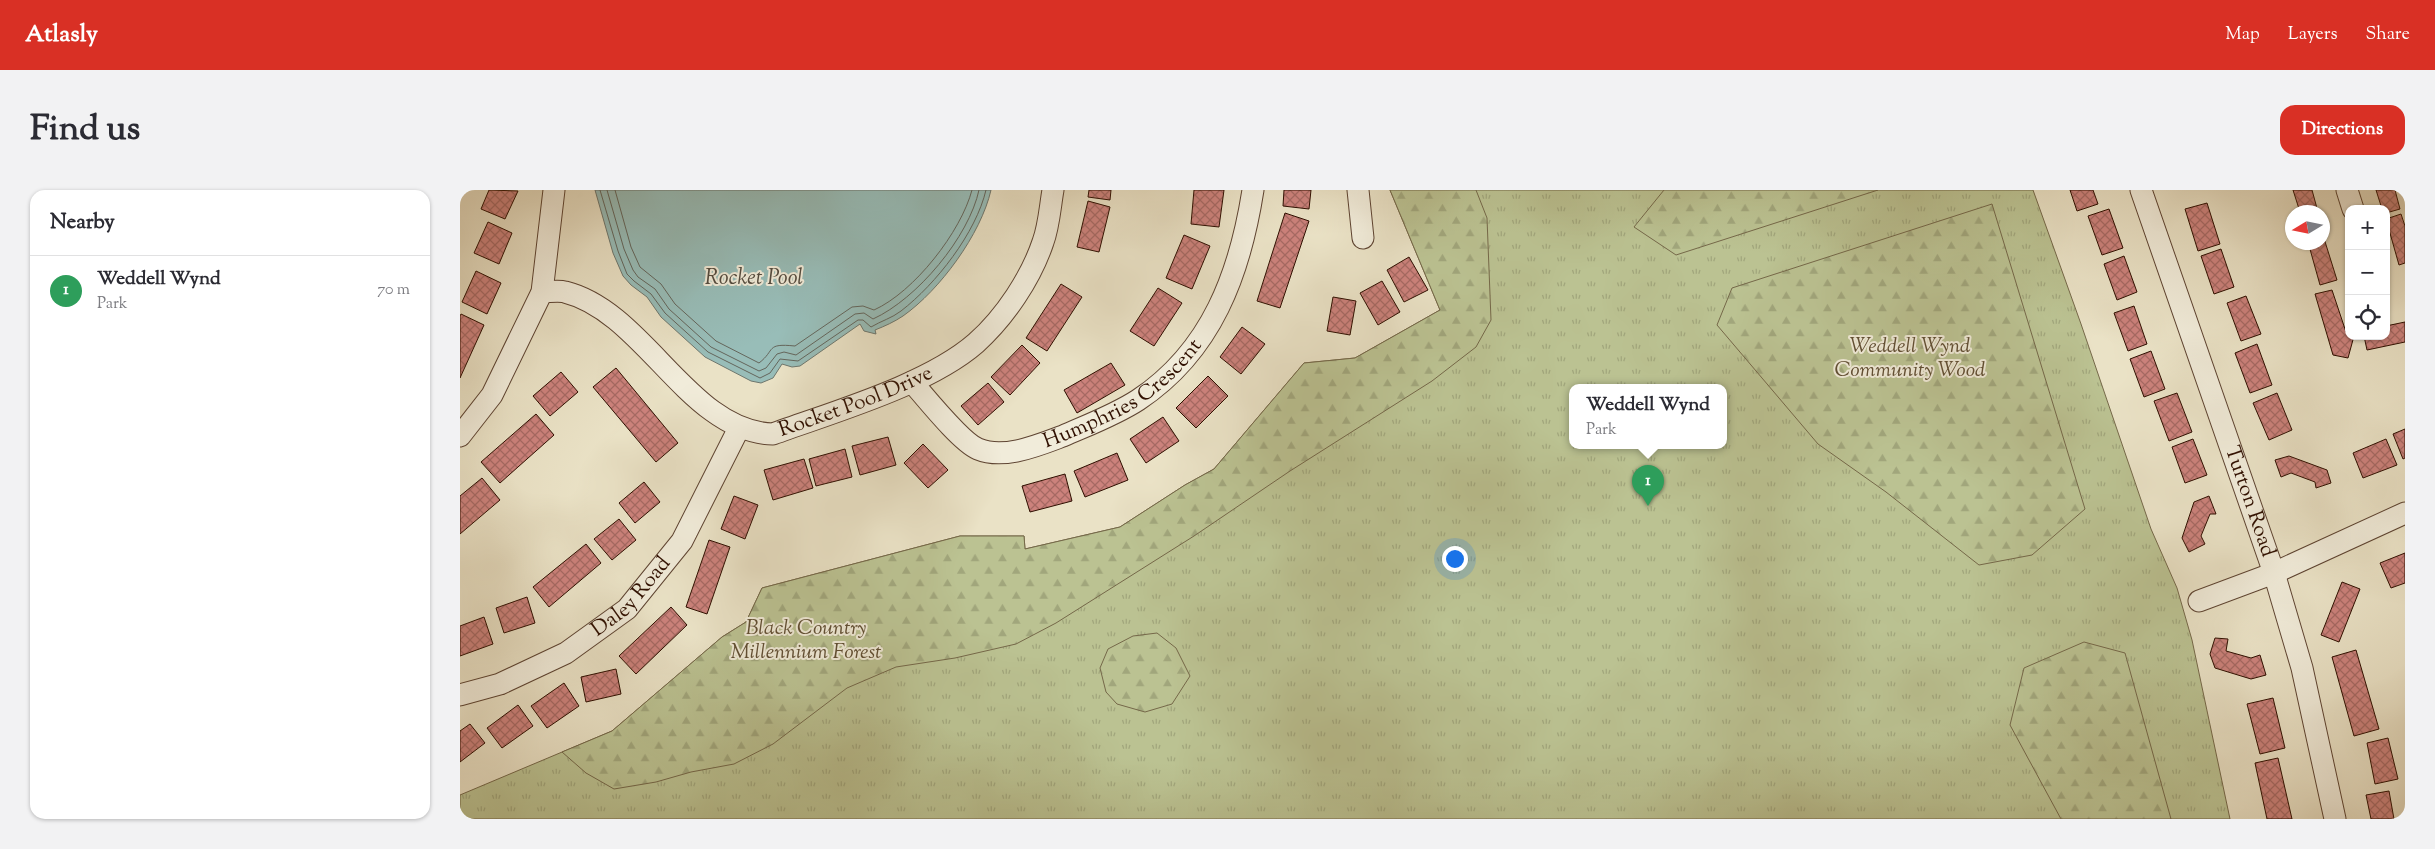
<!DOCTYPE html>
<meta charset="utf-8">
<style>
:root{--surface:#fff;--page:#f2f2f3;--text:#2b2b33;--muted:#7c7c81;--line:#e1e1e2;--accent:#d93025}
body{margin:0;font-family:"Sorts Mill Goudy",serif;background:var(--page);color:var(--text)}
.controls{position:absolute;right:15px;top:15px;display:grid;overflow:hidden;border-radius:10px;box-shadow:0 1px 4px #0004}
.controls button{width:45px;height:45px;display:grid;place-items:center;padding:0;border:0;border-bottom:1px solid var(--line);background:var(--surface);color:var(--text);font:25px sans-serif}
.compass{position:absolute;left:1825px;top:15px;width:45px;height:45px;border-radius:50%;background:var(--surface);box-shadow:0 1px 4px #0004;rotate:260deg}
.you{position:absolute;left:994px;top:368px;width:18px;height:18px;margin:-12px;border:4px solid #fff;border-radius:50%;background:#1a73e8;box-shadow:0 0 0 8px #1a73e833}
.badge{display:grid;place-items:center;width:32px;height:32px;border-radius:50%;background:var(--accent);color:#fff;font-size:16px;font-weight:700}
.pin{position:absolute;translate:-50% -41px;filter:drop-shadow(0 1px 2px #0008)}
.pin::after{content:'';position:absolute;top:26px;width:18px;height:15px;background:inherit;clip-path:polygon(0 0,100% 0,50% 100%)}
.popup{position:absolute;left:1109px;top:194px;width:158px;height:65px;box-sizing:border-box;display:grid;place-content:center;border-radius:10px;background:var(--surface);filter:drop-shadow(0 1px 4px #0005);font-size:16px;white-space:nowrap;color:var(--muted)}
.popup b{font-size:19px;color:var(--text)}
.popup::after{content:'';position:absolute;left:50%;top:100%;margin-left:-10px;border:10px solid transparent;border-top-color:var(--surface)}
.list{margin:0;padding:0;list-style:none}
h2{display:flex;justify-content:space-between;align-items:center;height:65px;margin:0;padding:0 20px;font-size:21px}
h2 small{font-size:16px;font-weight:400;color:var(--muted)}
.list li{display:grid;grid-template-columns:32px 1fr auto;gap:15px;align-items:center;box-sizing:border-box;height:70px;padding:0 20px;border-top:1px solid var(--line)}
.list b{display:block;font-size:19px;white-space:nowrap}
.list p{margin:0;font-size:16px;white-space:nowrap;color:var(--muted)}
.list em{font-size:16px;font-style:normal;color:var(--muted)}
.icon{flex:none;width:28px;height:28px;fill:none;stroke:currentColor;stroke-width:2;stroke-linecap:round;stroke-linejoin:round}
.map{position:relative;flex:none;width:1945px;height:629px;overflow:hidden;border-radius:15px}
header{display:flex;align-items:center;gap:30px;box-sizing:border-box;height:70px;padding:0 25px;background:var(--accent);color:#fff}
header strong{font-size:24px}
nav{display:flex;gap:28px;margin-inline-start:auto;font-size:18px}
.intro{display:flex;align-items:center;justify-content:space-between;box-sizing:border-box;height:120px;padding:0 30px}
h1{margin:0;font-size:35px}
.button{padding:12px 22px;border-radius:15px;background:var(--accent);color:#fff;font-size:18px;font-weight:700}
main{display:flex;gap:30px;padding:0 30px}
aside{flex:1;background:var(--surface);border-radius:15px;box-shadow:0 1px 4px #0004}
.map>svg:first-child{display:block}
.grass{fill:url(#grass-tufts);stroke:#756849;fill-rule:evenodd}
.forest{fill:url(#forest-firs);stroke:#756849}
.water{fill:#98bdb8;stroke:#6e776e}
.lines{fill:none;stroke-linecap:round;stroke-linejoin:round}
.shore{stroke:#64665c;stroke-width:1}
.building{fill:url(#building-cross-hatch);stroke:#2f0f00}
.minor-casing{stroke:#5e4432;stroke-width:23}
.minor{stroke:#f1ecda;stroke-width:21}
.labels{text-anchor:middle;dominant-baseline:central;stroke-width:4;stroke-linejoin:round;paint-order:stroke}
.park-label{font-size:21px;font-style:italic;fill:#604e33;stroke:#f1ecda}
.street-label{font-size:21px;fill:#2f0f00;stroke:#f1ecda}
.water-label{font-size:22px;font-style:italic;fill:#544c40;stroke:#f1ecda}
</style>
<header>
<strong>Atlasly</strong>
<nav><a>Map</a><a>Layers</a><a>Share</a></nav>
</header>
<div class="intro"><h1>Find us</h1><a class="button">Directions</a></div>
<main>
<aside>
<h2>Nearby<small></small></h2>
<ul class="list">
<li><span class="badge" style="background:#2e9e5b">1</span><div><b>Weddell Wynd</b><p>Park</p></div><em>70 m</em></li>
</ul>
</aside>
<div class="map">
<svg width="1945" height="629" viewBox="0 0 1945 629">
<defs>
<pattern id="grass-tufts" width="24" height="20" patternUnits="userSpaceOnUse" patternTransform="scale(1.25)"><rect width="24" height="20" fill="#bbc292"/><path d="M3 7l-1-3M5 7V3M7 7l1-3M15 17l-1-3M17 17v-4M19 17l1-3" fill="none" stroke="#a1a67c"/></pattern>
<pattern id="forest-firs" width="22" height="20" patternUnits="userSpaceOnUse" patternTransform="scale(1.25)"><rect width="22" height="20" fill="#bbc292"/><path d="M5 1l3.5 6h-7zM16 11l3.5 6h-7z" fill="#a1a67c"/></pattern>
<pattern id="building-cross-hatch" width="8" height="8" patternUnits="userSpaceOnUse" patternTransform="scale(1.25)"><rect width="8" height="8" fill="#cc827c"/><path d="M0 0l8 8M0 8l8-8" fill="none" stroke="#a66963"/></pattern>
</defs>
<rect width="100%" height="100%" fill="#eae2c6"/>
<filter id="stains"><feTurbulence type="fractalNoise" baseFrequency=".004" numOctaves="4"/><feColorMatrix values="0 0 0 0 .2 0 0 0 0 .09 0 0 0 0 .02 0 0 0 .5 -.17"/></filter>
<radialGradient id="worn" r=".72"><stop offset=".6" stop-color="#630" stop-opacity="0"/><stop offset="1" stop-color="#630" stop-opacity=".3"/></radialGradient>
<path class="grass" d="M 930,0 L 1573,0 L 1621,134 L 1691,339 L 1717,398 L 1732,450 L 1770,629 L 0,629 L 0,605 L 152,541 L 262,447 L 286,432 L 302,398 L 500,346 L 564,346 L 565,359 L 660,337 L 725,295 L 754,279 L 844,173 L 895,168 L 980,120 ZM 1113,197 L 1263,197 L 1263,255 L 1113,255 Z"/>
<g class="forest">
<path d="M 930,0 L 1016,0 L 1027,28 L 1031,130 L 1016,157 L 972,191 L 830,281 L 734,346 L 596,433 L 556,454 L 495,468 L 436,477 L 387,498 L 313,554 L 274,574 L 231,582 L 196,592 L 154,599 L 126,583 L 102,562 L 152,541 L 262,447 L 286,432 L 302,398 L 500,346 L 564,346 L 565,359 L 660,337 L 725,295 L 754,279 L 844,173 L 895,168 L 980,120 Z"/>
<path d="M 1204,0 L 1418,0 L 1216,65 L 1174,37 Z"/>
<path d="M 1532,14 L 1625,319 L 1572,365 L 1519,375 L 1426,302 L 1358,254 L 1257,135 L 1272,98 Z"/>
<path d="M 697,443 L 716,458 L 730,486 L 712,514 L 685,522 L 657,514 L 646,502 L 640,478 L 648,459 L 673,446 Z"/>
<path d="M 1624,452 L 1665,463 L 1711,629 L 1601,629 L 1550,535 L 1564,478 Z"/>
</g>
<path class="water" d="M 135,0 L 531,0 C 521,44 480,100 443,126 C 434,132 425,136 415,140 L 416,144 L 404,141 L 400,134 L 340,176 L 332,177 L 322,174 L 313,188 L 301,193 L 291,191 L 245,167 L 201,127 L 187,107 L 171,95 L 163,86 L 153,63 Z"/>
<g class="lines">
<g class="shore">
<path d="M 140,0 L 158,61 L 167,84 L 174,91 L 191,104 L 205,123 L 248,162 L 300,188 L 310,183 L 320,169 L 338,171 L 398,130 L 403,130 L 411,137 C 421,131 432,128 441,121 C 476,94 516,43 526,0"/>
<path d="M 147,0 L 164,59 L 173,80 L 178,87 L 195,99 L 209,119 L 251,157 L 299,181 L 306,178 L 317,164 L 324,162 L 336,165 L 395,124 L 404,123 L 413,129 C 457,109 509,47 519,0"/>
<path d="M 155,0 L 171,57 L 180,77 L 201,94 L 215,114 L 256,151 L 299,173 C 316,160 305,153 335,156 L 392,117 L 403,116 L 414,120 C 454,102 501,42 512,0"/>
</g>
</g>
<g class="building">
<path d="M 29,0 L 58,1 L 45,29 L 21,19 Z"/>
<path d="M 629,0 L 651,0 L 650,10 L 628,7 Z"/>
<path d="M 734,0 L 764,0 L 759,37 L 731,34 Z"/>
<path d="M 824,0 L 851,0 L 849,19 L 823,16 Z"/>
<path d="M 1610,0 L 1633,0 L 1638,14 L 1617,21 Z"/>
<path d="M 1833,0 L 1852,0 L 1858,22 L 1840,22 Z"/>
<path d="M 1916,0 L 1935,0 L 1940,19 L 1926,23 L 1926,19 L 1922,19 Z"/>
<path d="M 628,11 L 650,17 L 639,62 L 617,57 Z"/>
<path d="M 1747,13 L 1760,54 L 1738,61 L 1725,19 Z"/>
<path d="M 1649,19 L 1663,58 L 1642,65 L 1628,26 Z"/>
<path d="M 825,23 L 849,31 L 820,118 L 797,111 Z"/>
<path d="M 1941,24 L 1945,36 L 1945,73 L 1939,75 L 1926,29 Z"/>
<path d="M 28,32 L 52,43 L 39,74 L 14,63 Z"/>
<path d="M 1862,42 L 1877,90 L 1860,95 L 1848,52 L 1862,52 Z"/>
<path d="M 724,45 L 750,56 L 732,99 L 706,88 Z"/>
<path d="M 1761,59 L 1774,97 L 1754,104 L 1741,66 Z"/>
<path d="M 1664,66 L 1677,102 L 1657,110 L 1644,74 Z"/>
<path d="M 949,67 L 968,100 L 944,112 L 927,80 Z"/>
<path d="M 16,81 L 41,93 L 27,124 L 2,112 Z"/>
<path d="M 922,91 L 940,122 L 918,135 L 900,103 Z"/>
<path d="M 601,94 L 622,107 L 587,161 L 566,148 Z"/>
<path d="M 698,98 L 722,113 L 694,156 L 670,141 Z"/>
<path d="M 1872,100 L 1886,142 L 1889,143 L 1889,146 L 1894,146 L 1888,168 L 1873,165 L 1855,104 Z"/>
<path d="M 1786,106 L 1801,144 L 1781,151 L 1767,113 Z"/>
<path d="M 873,107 L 896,111 L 890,145 L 867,141 Z"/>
<path d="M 1674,116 L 1687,154 L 1668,161 L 1654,123 Z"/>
<path d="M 1,124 L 24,135 L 0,188 L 0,126 Z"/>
<path d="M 1945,132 L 1945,152 L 1907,160 L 1904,146 L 1926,146 L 1926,136 Z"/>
<path d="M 782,137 L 805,154 L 781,184 L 760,167 Z"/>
<path d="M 1797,154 L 1812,195 L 1790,203 L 1775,163 Z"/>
<path d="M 562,155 L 580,173 L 550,205 L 531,187 Z"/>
<path d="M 1691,161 L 1705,199 L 1684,207 L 1670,169 Z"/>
<path d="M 651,173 L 665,195 L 617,223 L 604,200 Z"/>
<path d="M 156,178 L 218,253 L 196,272 L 133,197 Z"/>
<path d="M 101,182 L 118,202 L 90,226 L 73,206 Z"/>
<path d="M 748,186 L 768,206 L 736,238 L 716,218 Z"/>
<path d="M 528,193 L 544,212 L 518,235 L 501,216 Z"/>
<path d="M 1717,203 L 1732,242 L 1709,251 L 1694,211 Z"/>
<path d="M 1817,203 L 1832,240 L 1809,250 L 1793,213 Z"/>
<path d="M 76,224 L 94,245 L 40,293 L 21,272 Z"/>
<path d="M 703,227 L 719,251 L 686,273 L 670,249 Z"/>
<path d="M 1945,239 L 1945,268 L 1943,269 L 1933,244 Z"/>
<path d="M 428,247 L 436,275 L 400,285 L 392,256 Z"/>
<path d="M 1733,249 L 1747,285 L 1725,293 L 1712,257 Z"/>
<path d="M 1926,249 L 1937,275 L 1903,288 L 1893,263 Z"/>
<path d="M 463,254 L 488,280 L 468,298 L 444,273 Z"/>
<path d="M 385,259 L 392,287 L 356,296 L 349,269 Z"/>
<path d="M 657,263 L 668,290 L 625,307 L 614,281 Z"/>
<path d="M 1829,266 L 1867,280 L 1871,293 L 1856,298 L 1855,292 L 1831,283 L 1821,287 L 1815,270 Z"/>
<path d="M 344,269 L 353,298 L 313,310 L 304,280 Z"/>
<path d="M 605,284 L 612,311 L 570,322 L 562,296 Z"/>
<path d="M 22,288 L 40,310 L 0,344 L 0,306 Z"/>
<path d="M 184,292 L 200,312 L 175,333 L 159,313 Z"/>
<path d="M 274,306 L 298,315 L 285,349 L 261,339 Z"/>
<path d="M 1749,306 L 1756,324 L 1750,324 L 1741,346 L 1745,354 L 1729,362 L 1722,348 L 1734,312 Z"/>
<path d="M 159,329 L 176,350 L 152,370 L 134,349 Z"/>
<path d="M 249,350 L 270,357 L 247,424 L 226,417 Z"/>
<path d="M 126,354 L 141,373 L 89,417 L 73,397 Z"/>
<path d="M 1945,363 L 1945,393 L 1931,398 L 1920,373 Z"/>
<path d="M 1882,392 L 1900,399 L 1879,452 L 1861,445 Z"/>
<path d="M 67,407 L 75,433 L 44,443 L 36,418 Z"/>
<path d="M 211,417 L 227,435 L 176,484 L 159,466 Z"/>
<path d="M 24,427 L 33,454 L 0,466 L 0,436 Z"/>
<path d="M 1755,448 L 1768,449 L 1766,461 L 1791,468 L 1800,465 L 1806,485 L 1791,489 L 1755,478 L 1750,464 Z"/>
<path d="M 1896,460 L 1919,539 L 1894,546 L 1872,467 Z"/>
<path d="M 156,479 L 161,504 L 126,512 L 121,487 Z"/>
<path d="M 104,493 L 119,516 L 87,538 L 71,516 Z"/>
<path d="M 1813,508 L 1825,558 L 1800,564 L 1787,514 Z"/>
<path d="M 58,515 L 73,536 L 42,558 L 27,538 Z"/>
<path d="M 10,534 L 25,553 L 0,572 L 0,541 Z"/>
<path d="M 1928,548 L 1938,589 L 1915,594 L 1907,553 Z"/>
<path d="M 1818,568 L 1832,629 L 1807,629 L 1795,573 Z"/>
<path d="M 1929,601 L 1934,629 L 1911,629 L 1906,605 Z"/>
</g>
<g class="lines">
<g class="minor-casing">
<g id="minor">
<path d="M 898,0 L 903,48"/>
<path id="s1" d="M 1681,0 L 1814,383 L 1842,478 L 1875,629"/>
<path d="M 1887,0 L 1893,19"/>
<path id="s2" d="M 82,102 C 89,102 98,100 105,102 C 185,122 229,242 313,244 C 373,222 468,195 516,153 C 545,127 571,88 583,52 C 589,36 590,17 593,0"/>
<path id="s3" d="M 452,192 C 466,208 501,252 518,259 C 544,270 579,255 603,246 C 628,235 655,225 678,210 C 752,161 780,83 793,0"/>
<path d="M 0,246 L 32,205 L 82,102 L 94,0"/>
<path d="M 1739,411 L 1814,383 L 1945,323"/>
<path id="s4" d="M 0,505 L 40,494 L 106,463 L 167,419 L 222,351 L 279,238"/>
</g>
</g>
<use href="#minor" class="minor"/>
</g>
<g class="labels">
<g class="park-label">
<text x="1450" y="157">Weddell Wynd<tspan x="1450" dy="24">Community Wood</tspan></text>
<text x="346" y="439">Black Country<tspan x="346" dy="24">Millennium Forest</tspan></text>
</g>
<g class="street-label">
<text stroke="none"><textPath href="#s3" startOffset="256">Humphries Crescent</textPath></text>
<text stroke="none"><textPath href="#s2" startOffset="369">Rocket Pool Drive</textPath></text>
<text stroke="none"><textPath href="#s1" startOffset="330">Turton Road</textPath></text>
<text stroke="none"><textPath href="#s4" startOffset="201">Daley Road</textPath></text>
</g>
<g class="water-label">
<text x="294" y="89">Rocket Pool</text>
</g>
</g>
<rect width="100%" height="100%" filter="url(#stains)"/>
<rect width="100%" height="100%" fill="url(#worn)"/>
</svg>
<div class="controls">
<button>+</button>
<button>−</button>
<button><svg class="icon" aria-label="locate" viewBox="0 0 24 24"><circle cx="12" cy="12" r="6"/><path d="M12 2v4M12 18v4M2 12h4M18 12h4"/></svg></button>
</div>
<svg class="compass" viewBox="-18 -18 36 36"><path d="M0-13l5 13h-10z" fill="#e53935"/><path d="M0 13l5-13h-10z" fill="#7c7c81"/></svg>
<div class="you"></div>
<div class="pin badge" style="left:1188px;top:316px;background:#2e9e5b">1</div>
<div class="popup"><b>Weddell Wynd</b>Park</div>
</div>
</main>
